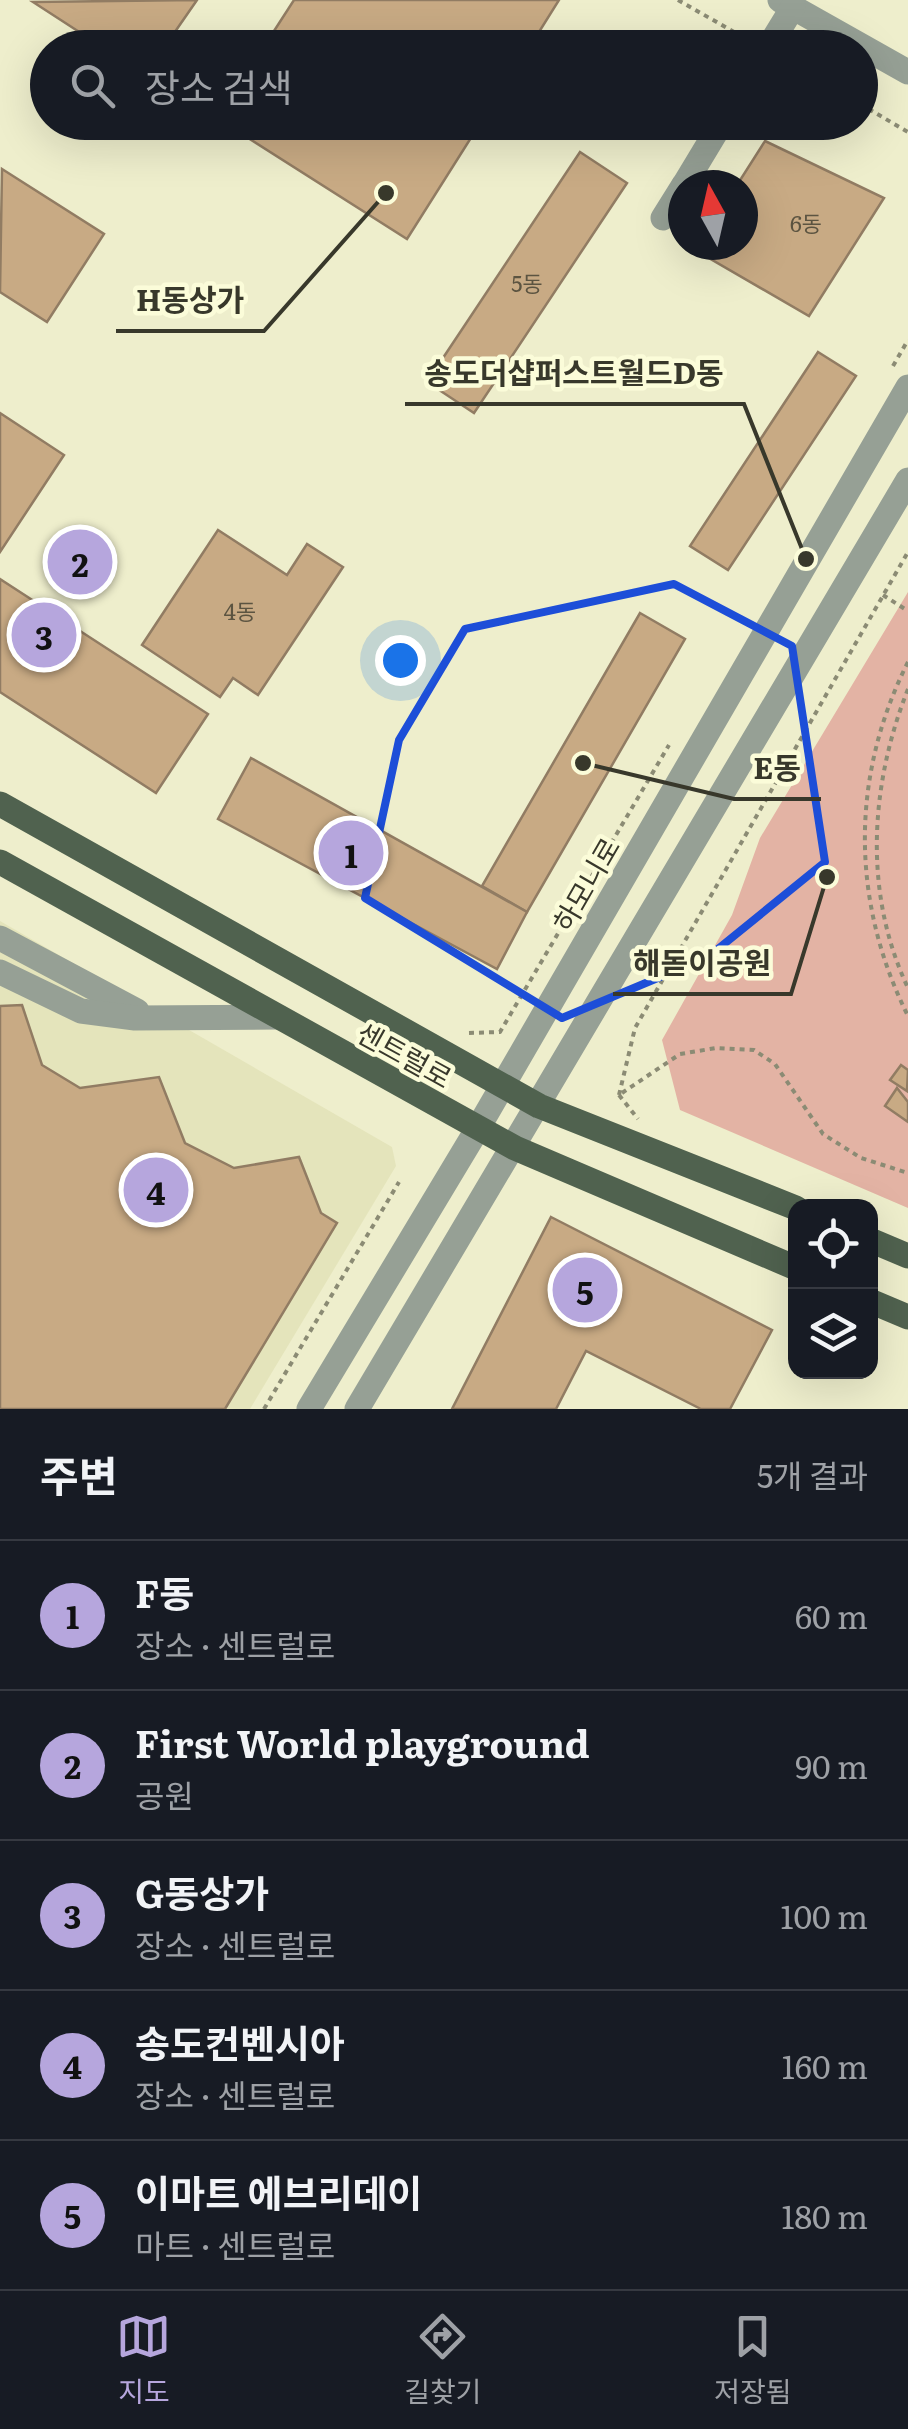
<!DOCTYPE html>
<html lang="ko">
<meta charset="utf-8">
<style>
:root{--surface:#171b24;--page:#242831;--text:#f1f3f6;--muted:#9ea1a6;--line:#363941;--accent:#b6a6dd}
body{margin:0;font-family:Literata,"Noto Sans KR",serif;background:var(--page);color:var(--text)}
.controls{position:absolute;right:30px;bottom:30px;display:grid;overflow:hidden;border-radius:20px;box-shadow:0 10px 40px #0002}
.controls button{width:90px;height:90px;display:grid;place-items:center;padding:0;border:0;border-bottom:2px solid var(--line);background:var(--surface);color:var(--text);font:50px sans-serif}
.compass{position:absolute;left:668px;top:170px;width:90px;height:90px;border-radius:50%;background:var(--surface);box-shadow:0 10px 40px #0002;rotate:352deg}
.you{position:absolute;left:400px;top:660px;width:35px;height:35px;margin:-25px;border:8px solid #fff;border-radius:50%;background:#1a73e8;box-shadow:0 0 0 15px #1a73e833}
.badge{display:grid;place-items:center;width:65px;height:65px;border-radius:50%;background:var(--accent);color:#111;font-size:32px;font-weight:700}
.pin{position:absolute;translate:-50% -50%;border:5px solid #fff;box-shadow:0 2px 10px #0006}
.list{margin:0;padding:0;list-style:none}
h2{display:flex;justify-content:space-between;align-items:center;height:130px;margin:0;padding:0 40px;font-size:42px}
h2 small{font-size:32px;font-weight:400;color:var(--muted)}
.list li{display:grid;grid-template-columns:65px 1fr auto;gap:30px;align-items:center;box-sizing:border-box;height:150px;padding:0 40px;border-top:2px solid var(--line)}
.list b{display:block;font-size:38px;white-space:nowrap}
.list p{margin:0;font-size:32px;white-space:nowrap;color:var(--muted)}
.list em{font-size:32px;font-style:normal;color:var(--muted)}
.icon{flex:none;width:55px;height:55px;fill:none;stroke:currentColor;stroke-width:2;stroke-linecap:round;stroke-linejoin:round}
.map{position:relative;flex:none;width:908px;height:1409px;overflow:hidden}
.search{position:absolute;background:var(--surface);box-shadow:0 10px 40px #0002;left:30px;right:30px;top:30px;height:110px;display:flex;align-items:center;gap:25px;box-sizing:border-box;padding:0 35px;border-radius:55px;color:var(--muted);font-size:38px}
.sheet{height:880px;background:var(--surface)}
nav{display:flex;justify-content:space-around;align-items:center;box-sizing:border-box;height:140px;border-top:2px solid var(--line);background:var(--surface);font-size:28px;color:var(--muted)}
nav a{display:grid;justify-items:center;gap:5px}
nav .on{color:var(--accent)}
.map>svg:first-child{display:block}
.built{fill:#e4e4bb}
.green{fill:#e3b3a4}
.building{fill:#c8aa84;stroke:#917c63;stroke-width:2.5}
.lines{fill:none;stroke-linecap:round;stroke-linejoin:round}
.path{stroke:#8b8b74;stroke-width:4;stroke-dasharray:5 5;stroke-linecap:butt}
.minor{stroke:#96a095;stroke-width:25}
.major{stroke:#50624f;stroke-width:25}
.marked{fill:none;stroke:#1d4ed8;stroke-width:8;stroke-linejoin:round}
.labels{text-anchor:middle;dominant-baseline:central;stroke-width:9;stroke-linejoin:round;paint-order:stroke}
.number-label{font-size:22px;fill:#5c5441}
.street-label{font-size:28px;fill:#38382b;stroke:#fbfcd9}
.leader{fill:none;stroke:#38382b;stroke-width:4}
.callout-dot{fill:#38382b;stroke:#fbfcd9;stroke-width:4}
.callout-label{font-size:30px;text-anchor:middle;font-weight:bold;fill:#38382b;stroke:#fbfcd9;stroke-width:9;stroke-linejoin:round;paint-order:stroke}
</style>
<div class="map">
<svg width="908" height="1409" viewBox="0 0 908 1409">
<rect width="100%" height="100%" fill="#eec"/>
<path class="built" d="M 0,921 L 392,1147 L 396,1166 L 250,1409 L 0,1409 Z"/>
<path class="green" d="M 908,592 L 908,1208 L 680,1110 L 662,1040 L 732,915 L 760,838 Z"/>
<g class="building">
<path d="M 197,0 L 170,39 L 183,48 L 104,48 L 33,2 Z"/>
<path d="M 294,0 L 559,0 L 529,48 L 263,48 Z"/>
<path d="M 223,122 L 481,122 L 407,239 Z"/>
<path d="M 765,141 L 884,198 L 809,316 L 695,250 L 698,245 L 743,245 L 743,185 L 737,185 Z"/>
<path d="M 580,152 L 627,183 L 474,413 L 427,382 Z"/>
<path d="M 2,169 L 104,234 L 47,322 L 0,292 Z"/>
<path d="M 818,352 L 856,376 L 728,570 L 690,546 Z"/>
<path d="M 0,413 L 64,455 L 0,552 Z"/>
<path d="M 218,530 L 287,575 L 307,544 L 343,567 L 258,695 L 233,678 L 220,697 L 142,645 Z"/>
<path d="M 0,579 L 208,714 L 156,793 L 0,692 Z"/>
<path d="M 640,613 L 685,639 L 527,912 L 482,886 Z"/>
<path d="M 251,758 L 527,912 L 497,969 L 218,819 Z"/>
<path d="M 22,1005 L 42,1065 L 80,1088 L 159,1077 L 185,1143 L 234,1168 L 299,1157 L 321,1213 L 337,1223 L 225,1409 L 0,1409 L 0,1006 Z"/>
<path d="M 901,1065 L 908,1070 L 907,1091 L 890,1080 Z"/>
<path d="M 897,1088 L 908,1102 L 908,1122 L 885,1106 Z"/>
<path d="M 551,1217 L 772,1330 L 730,1409 L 701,1409 L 586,1351 L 556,1409 L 452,1409 Z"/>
</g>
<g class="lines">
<g class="path">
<path d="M 678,0 L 748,40"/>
<path d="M 860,104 L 908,132"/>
<path d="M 893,366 L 908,340"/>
<path d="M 883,595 L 908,611"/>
<path d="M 908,662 C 850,777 851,902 908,1016"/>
<path d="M 908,689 C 870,785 863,893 908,988"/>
<path d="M 469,1033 L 500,1032 L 669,745"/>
<path d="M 622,1093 L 680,1054 L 716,1048 L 754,1050 L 775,1064 L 823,1134 L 861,1158 L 908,1173"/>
<path d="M 619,1095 L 635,1028 L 908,552"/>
<path d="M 619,1095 L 638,1119"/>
<path d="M 820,1201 L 832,1206"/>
<path d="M 264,1409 L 399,1182"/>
</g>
<g class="minor">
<path d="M 780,0 L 908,72"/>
<path d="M 768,48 L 793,7"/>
<path d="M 684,185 L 722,122"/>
<path d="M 663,218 L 683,186"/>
<path d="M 0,938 L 137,1011"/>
<path d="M 0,972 L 81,1011 L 135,1018 L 278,1017"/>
<path d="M 309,1409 L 478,1128 L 908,387"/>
<path d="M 357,1409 L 908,480"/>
</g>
<g class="major">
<path d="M 0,804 L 539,1106 L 796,1208"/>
<path d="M 0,862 L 515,1148 L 796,1268"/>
<path d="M 870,1240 L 908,1256"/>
<path d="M 870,1301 L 908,1317"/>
</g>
</g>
<path class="marked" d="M 674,584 L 792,646 L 825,862 L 708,957 L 562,1018 L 365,898 L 399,740 L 465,629 Z"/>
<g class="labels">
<g class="number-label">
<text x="806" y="222">6동</text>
<text x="527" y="282">5동</text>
<text x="240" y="610">4동</text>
</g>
<g class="street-label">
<text transform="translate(585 884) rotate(-60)">하모니로</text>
<text transform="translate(405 1054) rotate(29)">센트럴로</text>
</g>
</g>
<path class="leader" d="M386 193L264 331H116M806 559L744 404H405M583 763L734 799H821M827 877L791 994H613"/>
<g class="callout-dot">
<circle cx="386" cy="193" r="10"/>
<circle cx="806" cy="559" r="10"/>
<circle cx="583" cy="763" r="10"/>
<circle cx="827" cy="877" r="10"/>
</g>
<g class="callout-label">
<text x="190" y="311">H동상가</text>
<text x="574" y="384">송도더샵퍼스트월드D동</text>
<text x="777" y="779">E동</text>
<text x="702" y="974">해돋이공원</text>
</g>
</svg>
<div class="controls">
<button><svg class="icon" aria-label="locate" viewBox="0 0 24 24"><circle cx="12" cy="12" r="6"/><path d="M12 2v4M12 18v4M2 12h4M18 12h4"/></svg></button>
<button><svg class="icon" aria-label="layers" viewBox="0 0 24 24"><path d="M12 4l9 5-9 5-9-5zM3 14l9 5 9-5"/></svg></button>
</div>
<svg class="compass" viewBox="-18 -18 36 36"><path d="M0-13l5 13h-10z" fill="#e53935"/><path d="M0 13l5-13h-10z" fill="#9ea1a6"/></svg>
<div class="you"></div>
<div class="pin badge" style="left:351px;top:853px">1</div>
<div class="pin badge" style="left:80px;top:562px">2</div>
<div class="pin badge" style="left:44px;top:635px">3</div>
<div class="pin badge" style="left:156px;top:1190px">4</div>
<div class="pin badge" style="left:585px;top:1290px">5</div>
<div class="search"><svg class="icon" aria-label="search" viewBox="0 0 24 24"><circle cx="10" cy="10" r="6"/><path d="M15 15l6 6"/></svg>장소 검색</div>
</div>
<section class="sheet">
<h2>주변<small>5개 결과</small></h2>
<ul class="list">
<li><span class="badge">1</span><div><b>F동</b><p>장소 · 센트럴로</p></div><em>60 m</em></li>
<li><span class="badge">2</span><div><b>First World playground</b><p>공원</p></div><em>90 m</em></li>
<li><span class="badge">3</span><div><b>G동상가</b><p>장소 · 센트럴로</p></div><em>100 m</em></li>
<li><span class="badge">4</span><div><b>송도컨벤시아</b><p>장소 · 센트럴로</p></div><em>160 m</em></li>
<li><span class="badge">5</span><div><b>이마트 에브리데이</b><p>마트 · 센트럴로</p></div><em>180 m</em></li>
</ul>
</section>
<nav>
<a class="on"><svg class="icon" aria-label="map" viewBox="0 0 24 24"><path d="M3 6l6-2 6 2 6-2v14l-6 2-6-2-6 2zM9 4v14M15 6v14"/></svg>지도</a>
<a><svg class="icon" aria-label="directions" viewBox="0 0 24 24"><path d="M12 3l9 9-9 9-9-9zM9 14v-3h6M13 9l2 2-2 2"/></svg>길찾기</a>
<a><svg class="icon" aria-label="saved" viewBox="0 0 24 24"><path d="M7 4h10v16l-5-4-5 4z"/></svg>저장됨</a>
</nav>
